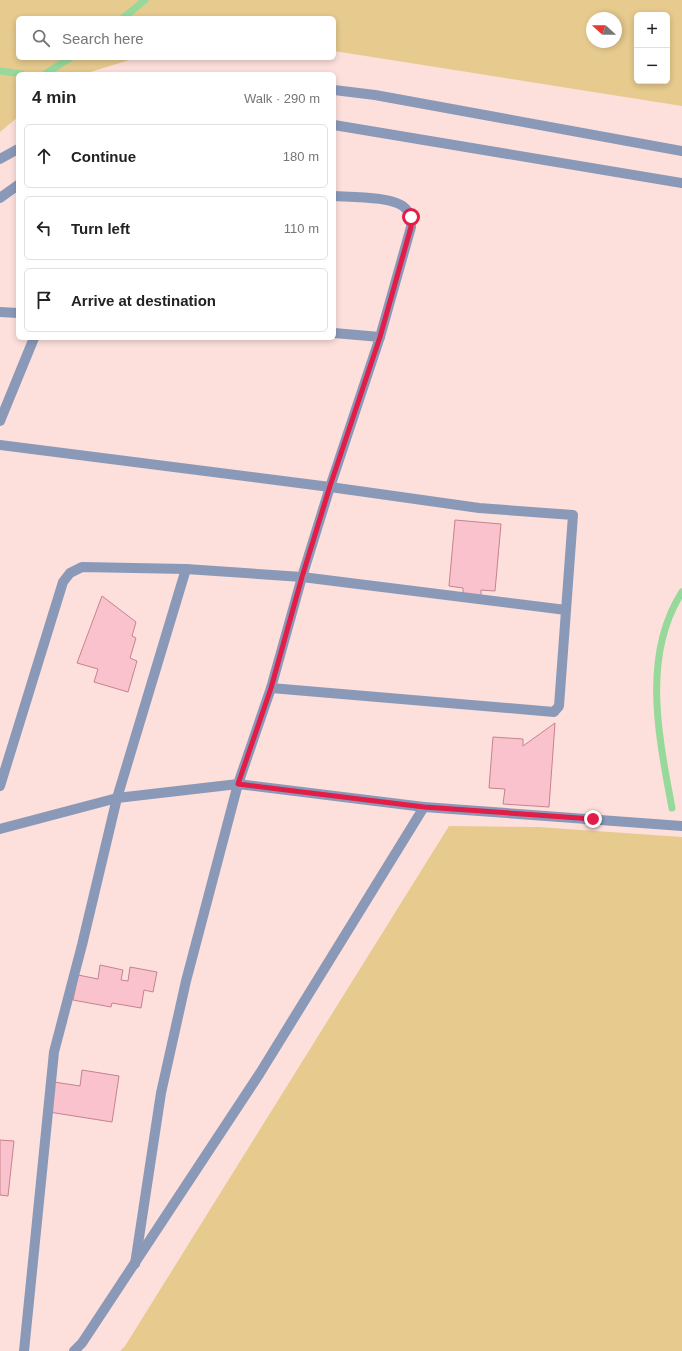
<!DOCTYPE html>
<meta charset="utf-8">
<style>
:root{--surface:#fff;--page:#f2f2f2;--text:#222;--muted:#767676;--line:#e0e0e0}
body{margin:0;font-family:Arial,sans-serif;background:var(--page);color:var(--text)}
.controls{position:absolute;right:12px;top:12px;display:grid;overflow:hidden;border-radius:6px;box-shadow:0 2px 6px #0003}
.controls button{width:36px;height:36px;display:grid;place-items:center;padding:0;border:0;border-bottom:1px solid var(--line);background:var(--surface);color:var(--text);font:20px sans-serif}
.compass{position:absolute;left:586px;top:12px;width:36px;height:36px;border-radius:50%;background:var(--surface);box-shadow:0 2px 6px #0003;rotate:291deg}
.stop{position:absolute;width:12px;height:12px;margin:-9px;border:3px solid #e11d48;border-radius:50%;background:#fff}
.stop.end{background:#e11d48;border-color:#fff;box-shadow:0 1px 4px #0008}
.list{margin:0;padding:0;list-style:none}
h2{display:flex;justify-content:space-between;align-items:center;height:52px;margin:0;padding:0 16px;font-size:17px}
h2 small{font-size:13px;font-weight:400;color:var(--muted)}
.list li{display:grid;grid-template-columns:26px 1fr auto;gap:12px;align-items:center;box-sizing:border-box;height:64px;margin:0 8px 8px;padding:0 8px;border:1px solid var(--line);border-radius:6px}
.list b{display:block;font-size:15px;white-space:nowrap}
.list em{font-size:13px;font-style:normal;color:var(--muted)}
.icon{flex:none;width:22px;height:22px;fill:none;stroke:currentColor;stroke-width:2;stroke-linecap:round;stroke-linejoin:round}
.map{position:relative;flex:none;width:682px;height:1351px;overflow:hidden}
.search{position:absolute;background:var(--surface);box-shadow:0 2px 6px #0003;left:16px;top:16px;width:320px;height:44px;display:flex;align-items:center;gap:10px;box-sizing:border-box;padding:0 14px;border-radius:6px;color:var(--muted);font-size:15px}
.panel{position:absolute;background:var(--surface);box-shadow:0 2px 6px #0003;left:16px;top:72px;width:320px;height:268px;border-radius:6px}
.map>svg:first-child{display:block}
.green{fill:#e6ca8e;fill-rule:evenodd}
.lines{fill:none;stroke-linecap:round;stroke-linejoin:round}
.stream{stroke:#97d89b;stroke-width:7}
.building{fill:#fac2cd;stroke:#c48390}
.minor{stroke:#8b99b8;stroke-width:10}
.route{stroke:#e11d48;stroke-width:5}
</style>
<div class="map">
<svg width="682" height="1351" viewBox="0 0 682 1351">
<rect width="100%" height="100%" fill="#fde0dc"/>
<g class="green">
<path d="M 0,0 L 682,0 L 682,106 L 334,51 L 334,18 L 18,18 L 18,58 L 136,58 L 84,74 L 18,74 L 18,117 L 0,132 ZM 637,15 L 667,15 L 667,81 L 637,81 ZM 592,18 L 616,18 L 616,42 L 592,42 Z"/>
<path d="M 449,826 L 539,827 L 682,837 L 682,1351 L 120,1351 L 125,1346 Z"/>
</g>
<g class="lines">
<g class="stream">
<path d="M 123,18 L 145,0"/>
<path d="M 0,71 L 22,74"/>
<path d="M 45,74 L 70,58"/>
<path d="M 672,808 C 659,738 641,656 682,592"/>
</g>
</g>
<g class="building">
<path d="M 455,520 L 501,524 L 495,591 L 481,590 L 481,596 L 463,594 L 463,588 L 449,586 Z"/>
<path d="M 102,596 L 136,622 L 132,636 L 136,638 L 130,658 L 137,661 L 128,692 L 94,682 L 98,669 L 77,663 Z"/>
<path d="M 555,723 L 549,807 L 503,804 L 505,789 L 489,788 L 493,737 L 523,739 L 523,746 Z"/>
<path d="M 100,965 L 123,970 L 121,980 L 128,981 L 130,967 L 157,972 L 153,992 L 144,990 L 141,1008 L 112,1003 L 111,1007 L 73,1000 L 78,975 L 98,979 Z"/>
<path d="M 82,1070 L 119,1076 L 112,1122 L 49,1112 L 54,1082 L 80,1086 Z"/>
<path d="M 0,1140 L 14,1141 L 8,1196 L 0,1195 Z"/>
</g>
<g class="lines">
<g class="minor">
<path d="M 334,90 L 375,95 L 682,151"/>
<path d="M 334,125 L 682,183"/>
<path d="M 0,159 L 18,149"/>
<path d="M 334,196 C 350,197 396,196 406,209 C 411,214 411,220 411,227 L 380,337"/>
<path d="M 0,198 L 18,185"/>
<path d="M 0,312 L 18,313"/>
<path d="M 0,421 L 34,338"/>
<path d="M 0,445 L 330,487 L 479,508 L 573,515 L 559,706 L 554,712 L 271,688"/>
<path d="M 0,786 L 63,582 L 70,573 L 82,567 L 186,569 L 302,577 L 566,610"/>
<path d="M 0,829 L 117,798 L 238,784 L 424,807 L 682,826"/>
<path d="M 135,1264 L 161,1093 L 186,981 L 238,784 L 271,688 L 302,577 L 330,487 L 380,337 L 334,333"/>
<path d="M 24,1351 L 54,1052 L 82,945 L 117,798 L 186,569"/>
<path d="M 74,1351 L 82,1343 L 260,1073 L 424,807"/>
</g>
</g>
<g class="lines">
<path class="route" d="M 411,217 L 411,227 L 380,337 L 330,486 L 302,577 L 271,688 L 238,784 L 424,807 L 593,819"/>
</g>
</svg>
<div class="controls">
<button>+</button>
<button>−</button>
</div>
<svg class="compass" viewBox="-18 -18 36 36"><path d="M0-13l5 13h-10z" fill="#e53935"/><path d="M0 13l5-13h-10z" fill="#767676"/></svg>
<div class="stop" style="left:411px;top:217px"></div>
<div class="stop end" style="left:593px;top:819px"></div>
<div class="search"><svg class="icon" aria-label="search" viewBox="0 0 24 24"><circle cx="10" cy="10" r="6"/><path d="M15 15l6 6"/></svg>Search here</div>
<section class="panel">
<h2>4 min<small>Walk · 290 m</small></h2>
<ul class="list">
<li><svg class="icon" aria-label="ahead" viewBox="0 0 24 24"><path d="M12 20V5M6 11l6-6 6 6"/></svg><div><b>Continue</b></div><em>180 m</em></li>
<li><svg class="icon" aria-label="left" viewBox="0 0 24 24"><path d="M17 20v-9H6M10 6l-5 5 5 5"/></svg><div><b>Turn left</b></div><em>110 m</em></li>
<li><svg class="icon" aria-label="arrive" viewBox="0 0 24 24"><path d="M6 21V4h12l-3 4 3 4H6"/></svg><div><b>Arrive at destination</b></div></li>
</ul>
</section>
</div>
